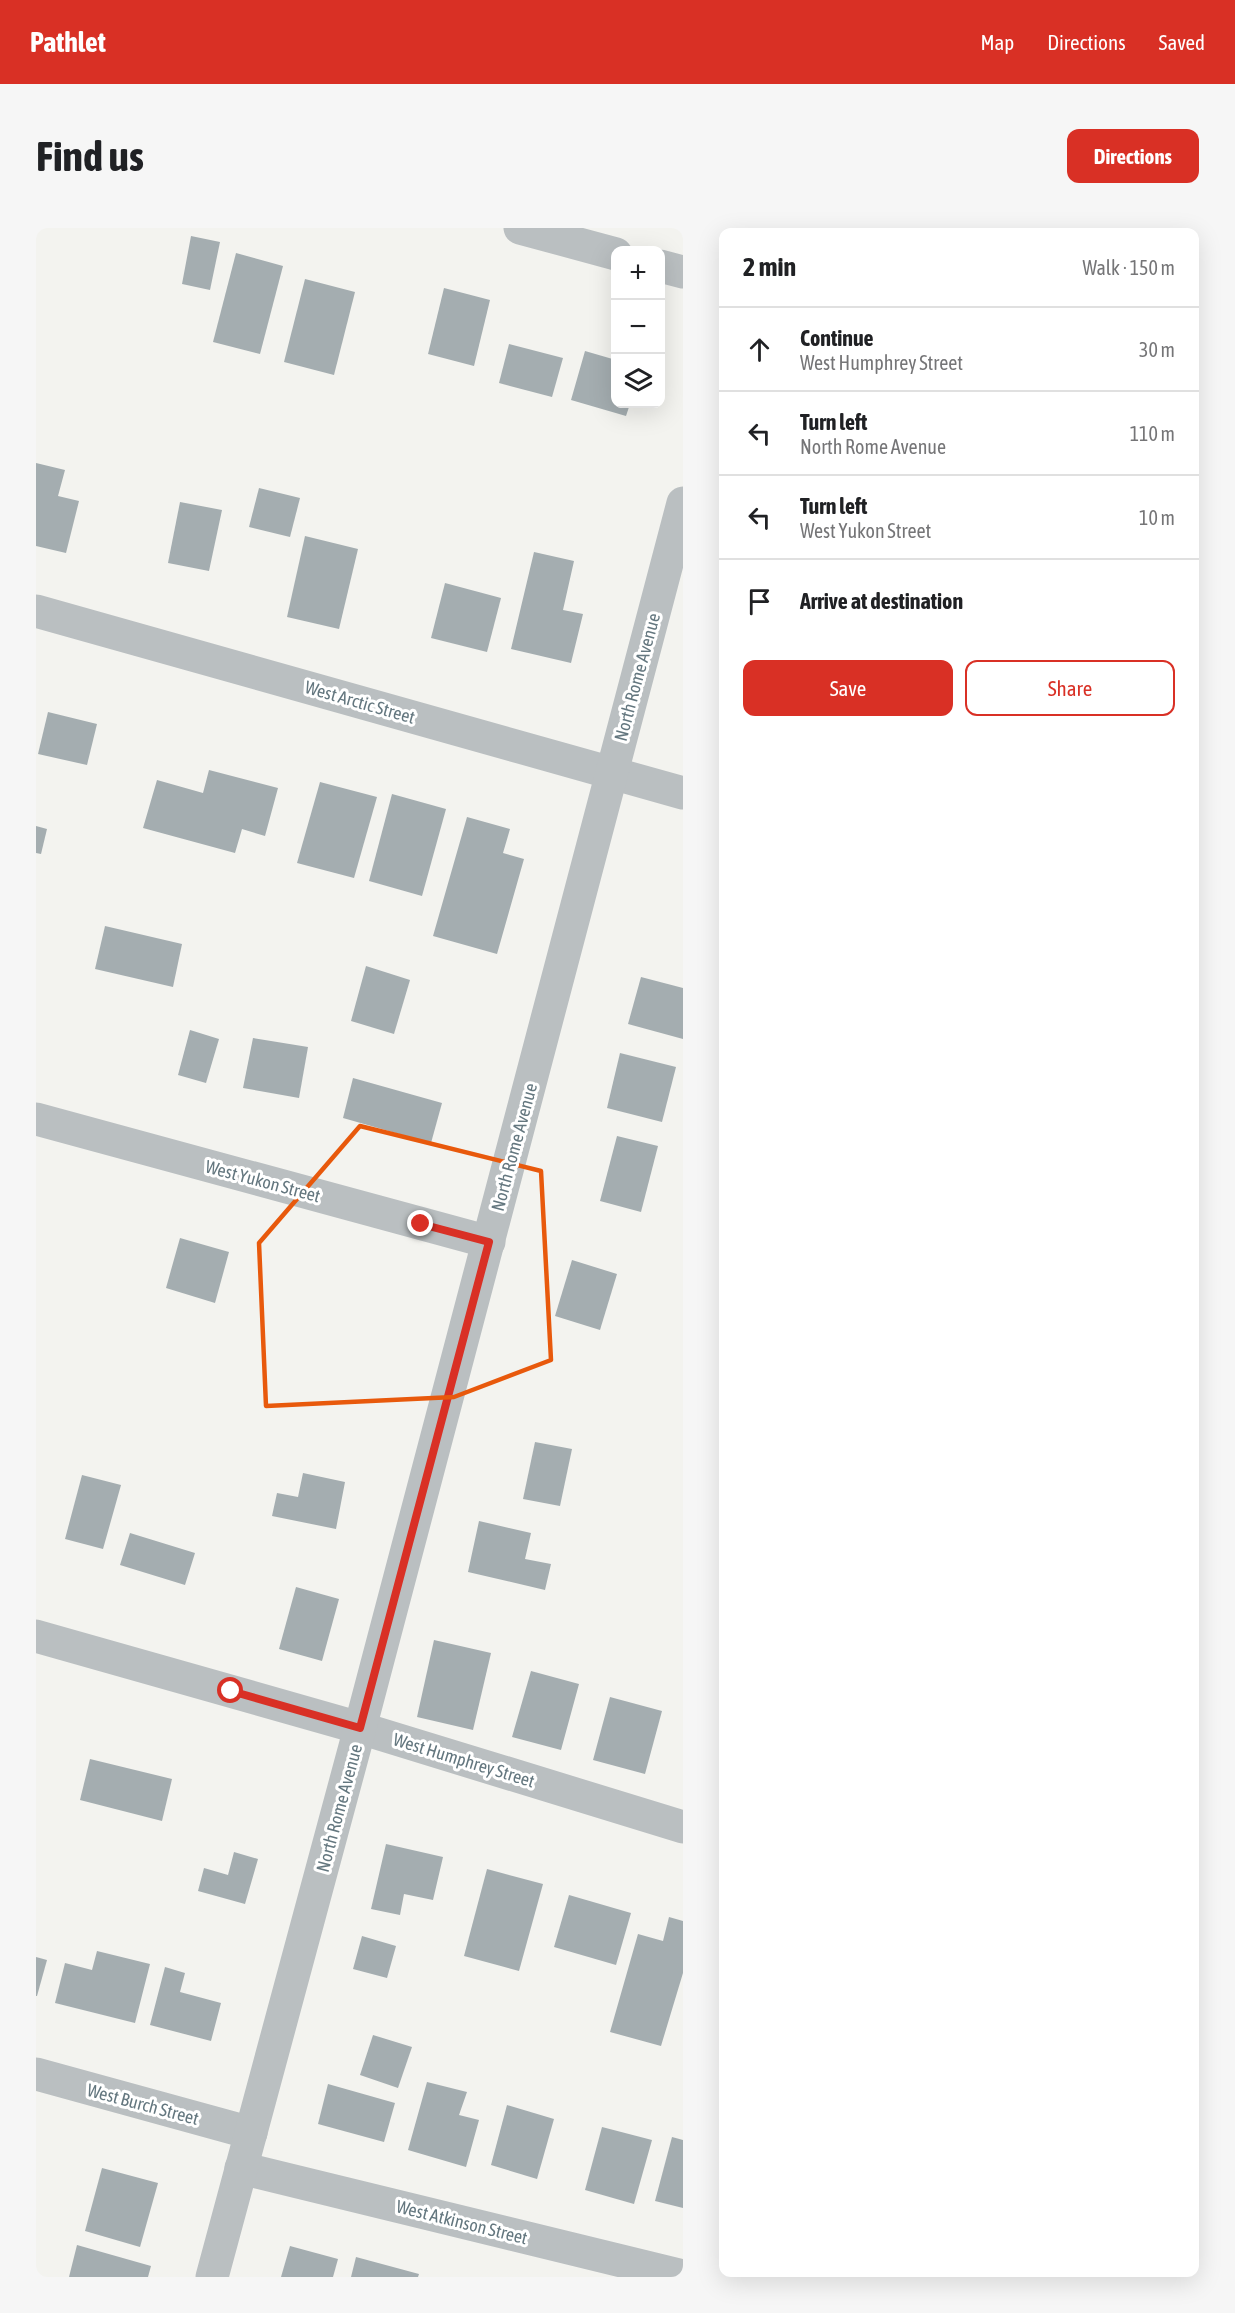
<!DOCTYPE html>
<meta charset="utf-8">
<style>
:root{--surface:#fff;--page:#f6f6f6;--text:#202124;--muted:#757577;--line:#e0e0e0;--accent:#d93025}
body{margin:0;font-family:"Asap Condensed",sans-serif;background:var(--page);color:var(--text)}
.controls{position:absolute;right:18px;top:18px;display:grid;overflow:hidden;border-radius:12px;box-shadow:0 6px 24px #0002}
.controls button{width:54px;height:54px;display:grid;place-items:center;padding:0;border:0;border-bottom:2px solid var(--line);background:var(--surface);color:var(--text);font:30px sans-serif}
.stop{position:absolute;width:18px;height:18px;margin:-14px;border:4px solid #d93025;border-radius:50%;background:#fff}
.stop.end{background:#d93025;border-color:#fff;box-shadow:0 2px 6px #0008}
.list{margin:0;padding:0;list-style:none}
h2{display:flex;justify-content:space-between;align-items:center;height:78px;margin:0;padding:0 24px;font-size:26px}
h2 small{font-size:20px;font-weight:400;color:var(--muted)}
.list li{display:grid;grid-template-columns:39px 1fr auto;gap:18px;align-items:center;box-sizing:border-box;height:84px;padding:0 24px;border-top:2px solid var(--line)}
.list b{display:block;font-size:22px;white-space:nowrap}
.list p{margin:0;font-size:20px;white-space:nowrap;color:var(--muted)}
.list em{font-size:20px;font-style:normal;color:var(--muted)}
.actions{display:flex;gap:12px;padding:18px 24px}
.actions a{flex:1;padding:14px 0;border:2px solid var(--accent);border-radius:12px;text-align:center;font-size:21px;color:var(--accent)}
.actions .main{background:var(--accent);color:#fff}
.icon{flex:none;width:33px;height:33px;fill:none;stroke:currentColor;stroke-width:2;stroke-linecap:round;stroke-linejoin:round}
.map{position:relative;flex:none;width:647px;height:2049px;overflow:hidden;border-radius:12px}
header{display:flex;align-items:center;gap:36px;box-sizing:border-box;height:84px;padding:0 30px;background:var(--accent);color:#fff}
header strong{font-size:28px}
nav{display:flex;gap:33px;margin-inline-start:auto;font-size:21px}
.intro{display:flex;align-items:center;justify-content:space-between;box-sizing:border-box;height:144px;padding:0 36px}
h1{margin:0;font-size:42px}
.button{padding:15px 27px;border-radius:12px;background:var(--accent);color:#fff;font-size:21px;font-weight:700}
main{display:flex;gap:36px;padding:0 36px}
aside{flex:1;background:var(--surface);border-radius:12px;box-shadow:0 6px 24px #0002}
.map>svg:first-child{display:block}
.building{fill:#a4adb0}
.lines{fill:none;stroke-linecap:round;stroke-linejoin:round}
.minor{stroke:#babfc1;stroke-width:33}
.route{stroke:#d93025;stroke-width:8}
.marked{fill:none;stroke:#e8590c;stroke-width:4.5;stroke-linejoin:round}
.labels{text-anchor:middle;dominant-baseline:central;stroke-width:6;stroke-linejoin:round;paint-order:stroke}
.street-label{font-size:18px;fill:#64777f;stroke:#fff}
</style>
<header>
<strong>Pathlet</strong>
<nav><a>Map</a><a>Directions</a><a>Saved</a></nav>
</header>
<div class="intro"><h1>Find us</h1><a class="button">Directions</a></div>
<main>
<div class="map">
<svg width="647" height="2049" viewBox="0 0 647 2049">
<rect width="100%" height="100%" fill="#f3f3ef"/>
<g class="building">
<path d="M 155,8 L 184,14 L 174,62 L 146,56 Z"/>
<path d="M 200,25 L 247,38 L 224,126 L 177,114 Z"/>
<path d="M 269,51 L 319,64 L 298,147 L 248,134 Z"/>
<path d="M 408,60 L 454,72 L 438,138 L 392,126 Z"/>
<path d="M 473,116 L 527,130 L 516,169 L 463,155 Z"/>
<path d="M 549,123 L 580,132 L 580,176 L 594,176 L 590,188 L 535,172 Z"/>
<path d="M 0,235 L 29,242 L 22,268 L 43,273 L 30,325 L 0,318 Z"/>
<path d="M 223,260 L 264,270 L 254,309 L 213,299 Z"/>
<path d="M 144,274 L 186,282 L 173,343 L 132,335 Z"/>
<path d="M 269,308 L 322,321 L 303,401 L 251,389 Z"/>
<path d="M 498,324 L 538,333 L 527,382 L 547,386 L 535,435 L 475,421 Z"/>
<path d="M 409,355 L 465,370 L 451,424 L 395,410 Z"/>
<path d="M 12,484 L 61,496 L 51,537 L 2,526 Z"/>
<path d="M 173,542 L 242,560 L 229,608 L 206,601 L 199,625 L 107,600 L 121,552 L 167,565 Z"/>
<path d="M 284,554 L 341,569 L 318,650 L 261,635 Z"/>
<path d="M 356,566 L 410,581 L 386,668 L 333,653 Z"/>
<path d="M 431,589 L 474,601 L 467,625 L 488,631 L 461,726 L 397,708 Z"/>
<path d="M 0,598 L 11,601 L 5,626 L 0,625 Z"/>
<path d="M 69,698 L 146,716 L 137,759 L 59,741 Z"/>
<path d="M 330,738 L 374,752 L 358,806 L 315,793 Z"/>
<path d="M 605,749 L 647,760 L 647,811 L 592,796 Z"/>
<path d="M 154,802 L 183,811 L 170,855 L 142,847 Z"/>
<path d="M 217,810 L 272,819 L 263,870 L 207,860 Z"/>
<path d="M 584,825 L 640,839 L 626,894 L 571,880 Z"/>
<path d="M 317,850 L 406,875 L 395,915 L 307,890 Z"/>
<path d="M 581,908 L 622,918 L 605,984 L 564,973 Z"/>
<path d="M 144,1010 L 193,1024 L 179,1075 L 130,1060 Z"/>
<path d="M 536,1032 L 581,1046 L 564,1102 L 519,1088 Z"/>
<path d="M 499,1214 L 536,1221 L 524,1278 L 487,1271 Z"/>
<path d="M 267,1245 L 309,1254 L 300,1301 L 236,1288 L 241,1265 L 262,1269 Z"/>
<path d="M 46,1247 L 85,1257 L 67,1321 L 29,1311 Z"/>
<path d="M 443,1293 L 495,1305 L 489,1331 L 515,1336 L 509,1362 L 432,1344 Z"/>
<path d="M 94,1305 L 159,1325 L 149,1357 L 84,1337 Z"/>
<path d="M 260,1359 L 303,1371 L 286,1433 L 243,1421 Z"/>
<path d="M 398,1412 L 455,1425 L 437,1502 L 381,1489 Z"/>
<path d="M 495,1443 L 543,1456 L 525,1522 L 476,1509 Z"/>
<path d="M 574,1469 L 626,1483 L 609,1546 L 557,1532 Z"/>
<path d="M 54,1531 L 136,1551 L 126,1593 L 44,1572 Z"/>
<path d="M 350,1616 L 407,1629 L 397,1672 L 368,1666 L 364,1687 L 335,1681 Z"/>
<path d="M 198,1624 L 222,1631 L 209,1676 L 162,1663 L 168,1640 L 192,1647 Z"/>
<path d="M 451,1641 L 507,1656 L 483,1743 L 428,1728 Z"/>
<path d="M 533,1667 L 595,1685 L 580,1737 L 518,1719 Z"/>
<path d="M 633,1689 L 647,1693 L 647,1745 L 625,1818 L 574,1804 L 602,1706 L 627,1713 Z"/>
<path d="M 326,1708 L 360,1718 L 351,1750 L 317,1741 Z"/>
<path d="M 61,1723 L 114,1736 L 99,1795 L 19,1775 L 29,1735 L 56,1742 Z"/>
<path d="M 0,1729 L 11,1732 L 1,1768 L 0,1768 Z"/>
<path d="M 129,1739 L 149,1745 L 144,1764 L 185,1775 L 175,1813 L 114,1797 Z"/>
<path d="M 337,1807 L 376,1819 L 362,1860 L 324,1847 Z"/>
<path d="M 391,1854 L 431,1864 L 423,1887 L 443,1892 L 430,1939 L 372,1922 Z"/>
<path d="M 292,1856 L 359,1875 L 348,1914 L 282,1896 Z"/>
<path d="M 471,1877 L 518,1891 L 501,1951 L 455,1937 Z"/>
<path d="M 566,1899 L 616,1912 L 598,1976 L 549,1962 Z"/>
<path d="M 636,1909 L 647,1912 L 647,1980 L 619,1973 Z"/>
<path d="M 66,1940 L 122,1955 L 104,2019 L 49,2003 Z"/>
<path d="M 41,2017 L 115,2038 L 112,2049 L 33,2049 Z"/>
<path d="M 254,2018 L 302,2031 L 297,2049 L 245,2049 Z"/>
<path d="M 320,2029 L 383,2046 L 382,2049 L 315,2049 Z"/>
</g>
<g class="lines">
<g class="minor">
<path d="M 484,0 L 580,26"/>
<path d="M 624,38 L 647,44"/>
<path d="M 0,383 L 647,565"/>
<path d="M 0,891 L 453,1014"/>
<path d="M 0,1408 L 324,1500 L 647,1599"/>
<path d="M 0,1846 L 215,1905"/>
<path d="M 205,1940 L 647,2048"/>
<path d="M 176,2049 L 324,1500 L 647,275"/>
</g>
</g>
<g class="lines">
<path class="route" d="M 195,1463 L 324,1500 L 453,1014 L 385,996"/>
</g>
<path class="marked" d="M 324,898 L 505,943 L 515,1132 L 418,1169 L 230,1178 L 223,1015 Z"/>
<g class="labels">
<g class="street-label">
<text transform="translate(601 449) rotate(-75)">North Rome Avenue</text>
<text transform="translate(324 474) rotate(16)">West Arctic Street</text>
<text transform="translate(478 919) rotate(-75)">North Rome Avenue</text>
<text transform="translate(227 953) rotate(15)">West Yukon Street</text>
<text transform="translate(428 1532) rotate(17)">West Humphrey Street</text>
<text transform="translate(303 1580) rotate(-75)">North Rome Avenue</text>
<text transform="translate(107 1876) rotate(15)">West Burch Street</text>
<text transform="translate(426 1994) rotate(14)">West Atkinson Street</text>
</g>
</g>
</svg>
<div class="controls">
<button>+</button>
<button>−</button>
<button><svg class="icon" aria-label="layers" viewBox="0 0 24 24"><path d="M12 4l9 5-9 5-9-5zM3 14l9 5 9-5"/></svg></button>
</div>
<div class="stop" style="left:195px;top:1463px"></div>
<div class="stop end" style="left:385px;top:996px"></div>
</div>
<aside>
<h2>2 min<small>Walk · 150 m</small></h2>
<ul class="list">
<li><svg class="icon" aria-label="ahead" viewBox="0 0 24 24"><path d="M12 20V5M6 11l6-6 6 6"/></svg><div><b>Continue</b><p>West Humphrey Street</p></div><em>30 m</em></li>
<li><svg class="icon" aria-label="left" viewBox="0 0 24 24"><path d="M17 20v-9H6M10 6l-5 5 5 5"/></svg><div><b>Turn left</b><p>North Rome Avenue</p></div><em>110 m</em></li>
<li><svg class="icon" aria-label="left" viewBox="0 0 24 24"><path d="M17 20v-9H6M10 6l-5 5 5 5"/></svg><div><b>Turn left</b><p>West Yukon Street</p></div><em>10 m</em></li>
<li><svg class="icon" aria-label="arrive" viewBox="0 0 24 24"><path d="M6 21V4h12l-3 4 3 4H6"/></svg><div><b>Arrive at destination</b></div></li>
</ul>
<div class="actions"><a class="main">Save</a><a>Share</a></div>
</aside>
</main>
